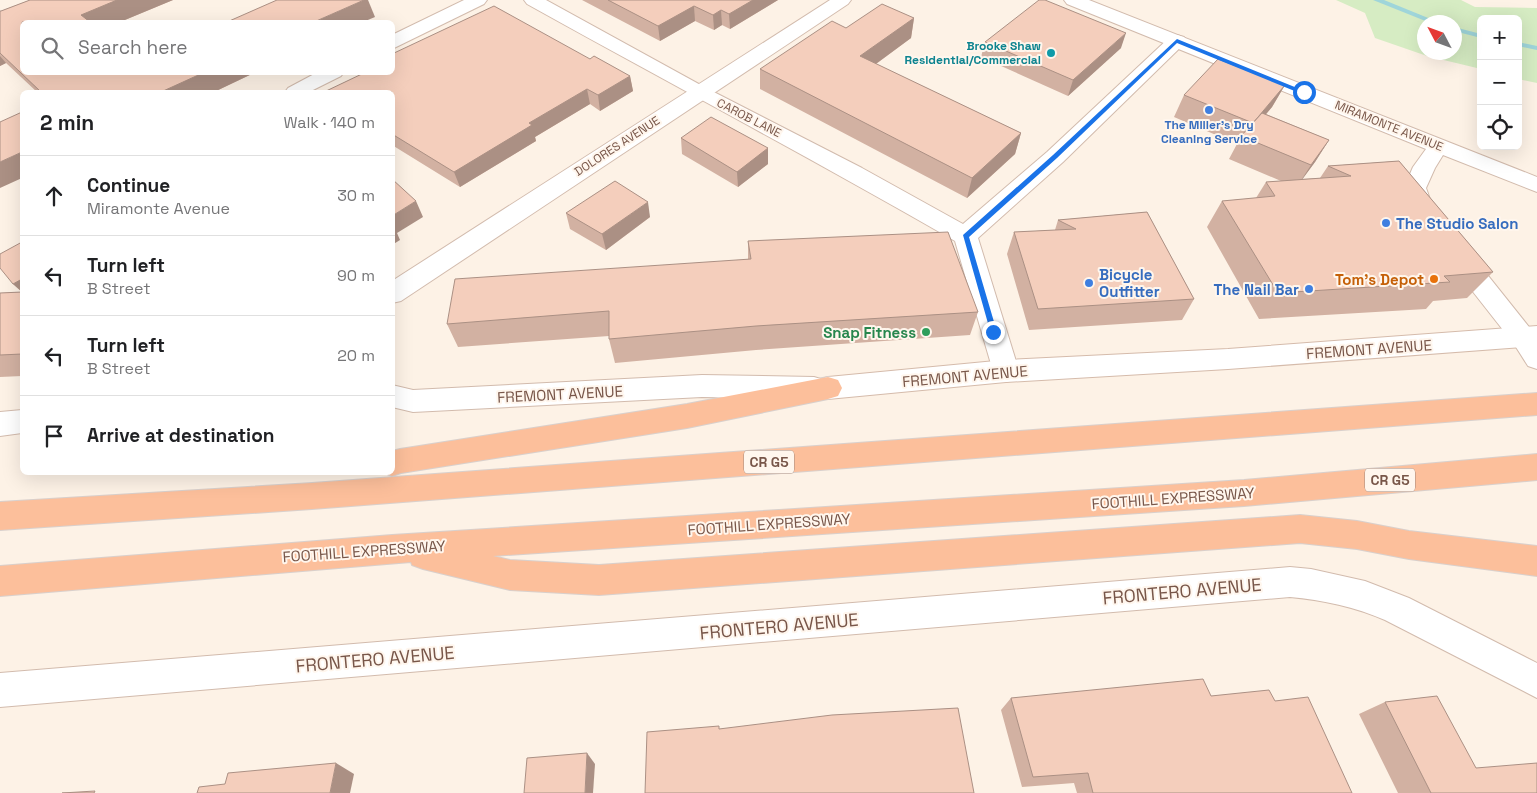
<!DOCTYPE html>
<meta charset="utf-8">
<style>
:root{--surface:#fff;--page:#f6f6f6;--text:#202124;--muted:#757577;--line:#e0e0e0}
body{margin:0;font-family:"Space Grotesk",sans-serif;background:var(--page);color:var(--text)}
.controls{position:absolute;right:15px;top:15px;display:grid;overflow:hidden;border-radius:8px;box-shadow:0 5px 20px #0002}
.controls button{width:45px;height:45px;display:grid;place-items:center;padding:0;border:0;border-bottom:1px solid var(--line);background:var(--surface);color:var(--text);font:25px sans-serif}
.compass{position:absolute;left:1417px;top:15px;width:45px;height:45px;border-radius:50%;background:var(--surface);box-shadow:0 5px 20px #0002;rotate:311deg}
.stop{position:absolute;width:15px;height:15px;margin:-11px;border:4px solid #1a73e8;border-radius:50%;background:#fff}
.stop.end{background:#1a73e8;border-color:#fff;box-shadow:0 1px 5px #0008}
.list{margin:0;padding:0;list-style:none}
h2{display:flex;justify-content:space-between;align-items:center;height:65px;margin:0;padding:0 20px;font-size:21px}
h2 small{font-size:16px;font-weight:400;color:var(--muted)}
.list li{display:grid;grid-template-columns:32px 1fr auto;gap:15px;align-items:center;box-sizing:border-box;height:80px;padding:0 20px;border-top:1px solid var(--line)}
.list b{display:block;font-size:19px;white-space:nowrap}
.list p{margin:0;font-size:16px;white-space:nowrap;color:var(--muted)}
.list em{font-size:16px;font-style:normal;color:var(--muted)}
.icon{flex:none;width:28px;height:28px;fill:none;stroke:currentColor;stroke-width:2;stroke-linecap:round;stroke-linejoin:round}
.map{position:relative;flex:none;width:1537px;height:793px;overflow:hidden}
.search{position:absolute;background:var(--surface);box-shadow:0 5px 20px #0002;left:20px;top:20px;width:375px;height:55px;display:flex;align-items:center;gap:12px;box-sizing:border-box;padding:0 18px;border-radius:8px;color:var(--muted);font-size:19px}
.panel{position:absolute;background:var(--surface);box-shadow:0 5px 20px #0002;left:20px;top:90px;width:375px;height:385px;border-radius:8px}
.map>svg:first-child{display:block}
.green{fill:#d6ecc3;fill-rule:evenodd}
.lines{fill:none;stroke-linecap:round;stroke-linejoin:round}
.stream{fill:#9fd5da;fill-rule:evenodd}
.minor-casing{stroke:#d2bbad;stroke-width:2}
.tertiary-casing{stroke:#d2bbad;stroke-width:2}
.secondary-casing{stroke:#d5bbab;stroke-width:2}
.trunk-casing{stroke:#d9d0cc;stroke-width:2}
.minor{fill:#fff;fill-rule:evenodd}
.tertiary{fill:#fff;fill-rule:evenodd}
.secondary{fill:#fff;fill-rule:evenodd}
.trunk{fill:#fcbf9b;fill-rule:evenodd}
.wall{fill:#d2b1a2}
.shaded-wall{fill:#ab9084}
.building{fill:#f4cebc;stroke:#ab9084}
.route{fill:#1a73e8}
.culture-dot{fill:#0f9aa8;stroke:#fff6ed;stroke-width:2}
.shop-dot{fill:#3f7fe0;stroke:#fff6ed;stroke-width:2}
.food-dot{fill:#e8710a;stroke:#fff6ed;stroke-width:2}
.leisure-dot{fill:#2e9e5b;stroke:#fff6ed;stroke-width:2}
.labels{text-anchor:middle;dominant-baseline:central;stroke-width:4;stroke-linejoin:round;paint-order:stroke}
.far-culture-label{font-size:12px;font-weight:bold;fill:#0d838f;stroke:#fff6ed;text-anchor:end}
.far-street-label{font-size:12px;fill:#785649;stroke:#fff6ed}
.far-shop-label{font-size:12px;font-weight:bold;fill:#366cbe;stroke:#fff6ed}
.shield{fill:#fff6ed;stroke:#a0867a;stroke-width:1}
.shield-label{font-size:14px;font-weight:bold;fill:#785649}
.shop-label{font-size:15px;font-weight:bold;fill:#366cbe;stroke:#fff6ed;text-anchor:start}
.food-label{font-size:15px;font-weight:bold;fill:#c56008;stroke:#fff6ed;text-anchor:end}
.leisure-label{font-size:15px;font-weight:bold;fill:#27864d;stroke:#fff6ed;text-anchor:end}
.street-label{font-size:15px;fill:#785649;stroke:#fff6ed}
.near-street-label{font-size:18px;fill:#785649;stroke:#fff6ed}
</style>
<div class="map">
<svg width="1537" height="793" viewBox="0 0 1537 793">
<rect width="100%" height="100%" fill="#fdf2e6"/>
<path class="green" d="M 1336,0 L 1461,0 L 1475,7 L 1537,8 L 1537,83 L 1518,79 L 1518,19 L 1481,19 L 1481,69 L 1427,56 L 1375,38 L 1365,13 ZM 1424,22 L 1454,22 L 1454,52 L 1424,52 Z"/>
<g class="lines">
<g class="stream">
<path d="M 1373,0 L 1384,0 L 1438,22 L 1428,22 Z"/>
<path d="M 1454,27 L 1481,34 L 1481,38 L 1454,31 Z"/>
<path d="M 1518,42 L 1537,46 L 1537,50 L 1518,46 Z"/>
</g>
<g class="minor-casing">
<g id="minor">
<path d="M 464,0 L 487,0 L 484,4 L 392,49 L 392,35 Z"/>
<path d="M 524,0 L 546,0 L 706,88 L 862,168 L 963,224 L 1047,152 L 1170,37 L 1177,35 L 1184,37 L 1187,41 L 1063,162 L 978,238 L 1019,371 L 1016,379 L 1006,382 L 996,379 L 993,371 L 955,241 C 813,159 669,83 527,4 Z"/>
<path d="M 318,72 L 344,72 L 341,76 L 309,92 L 285,92 L 288,88 Z"/>
<path d="M 1290,567 L 1311,569 L 1365,581 L 1409,598 L 1537,663 L 1537,698 L 1385,620 C 1355,607 1323,600 1290,597 L 0,707 L 0,673 Z"/>
</g>
</g>
<g class="tertiary-casing">
<g id="tertiary">
<path d="M 830,0 L 851,0 L 848,4 L 401,301 L 392,303 L 392,281 Z"/>
<path d="M 1064,0 L 1089,0 L 1537,177 L 1537,192 L 1443,155 L 1435,168 L 1426,188 L 1432,205 L 1440,216 L 1436,222 C 1413,228 1409,205 1404,188 L 1413,167 L 1426,149 L 1067,4 Z"/>
<path d="M 1457,245 L 1466,248 L 1537,337 L 1537,369 L 1528,366 L 1514,344 L 1448,260 L 1445,254 L 1448,248 Z"/>
<path d="M 702,375 L 814,377 L 824,380 L 828,388 L 824,396 L 814,399 L 702,397 L 413,412 L 392,407 L 392,385 L 413,390 Z"/>
<path d="M 22,410 L 22,433 L 0,436 L 0,412 Z"/>
</g>
</g>
<g class="secondary-casing">
<path id="secondary" d="M 1537,326 L 1537,346 L 1228,369 L 1006,382 L 828,399 L 818,396 L 814,388 L 818,380 L 828,377 L 1006,360 L 1228,349 Z"/>
</g>
<g class="trunk-casing">
<g id="trunk">
<path d="M 828,377 L 838,380 L 842,388 L 838,396 L 828,399 L 687,428 L 401,473 L 392,476 L 382,472 L 392,472 L 392,451 L 400,449 L 687,404 Z"/>
<path d="M 1537,393 L 1537,415 L 312,509 L 0,530 L 0,502 L 312,483 Z"/>
<path d="M 1537,454 L 1537,480 L 1244,506 L 493,556 L 510,560 L 599,565 L 1300,515 L 1357,521 L 1409,531 L 1537,546 L 1537,576 L 1409,559 L 1357,549 L 1300,543 L 599,595 L 510,590 L 423,569 L 412,565 L 411,562 L 0,596 L 0,566 L 392,535 L 1244,480 Z"/>
</g>
</g>
<use href="#minor" class="minor"/>
<use href="#tertiary" class="tertiary"/>
<use href="#secondary" class="secondary"/>
<use href="#trunk" class="trunk"/>
</g>
<g class="wall">
<path d="M 30,0 L 173,0 L 120,22 L 22,22 L 22,72 L 256,72 L 214,92 L 37,92 L 6,63 L 0,66 L 0,11 L 1,11 Z"/>
<path d="M 582,0 L 778,0 L 730,29 L 722,25 L 714,30 L 695,21 L 660,41 Z"/>
<path d="M 914,18 L 911,38 L 876,64 L 1021,133 L 1015,154 L 967,198 L 760,89 L 760,69 Z"/>
<path d="M 985,42 L 1121,48 L 1068,96 L 981,57 Z"/>
<path d="M 590,59 L 630,76 L 633,91 L 600,111 L 590,104 L 535,137 L 536,141 L 460,187 L 392,145 L 392,92 L 364,72 L 392,72 Z"/>
<path d="M 1285,85 L 1272,107 L 1266,114 L 1329,140 L 1315,162 L 1302,179 L 1320,178 L 1328,166 L 1399,161 L 1493,272 L 1467,298 L 1433,301 L 1426,309 L 1259,319 L 1207,227 L 1222,201 L 1256,198 L 1266,182 L 1281,181 L 1229,159 L 1237,144 L 1174,117 L 1184,95 Z"/>
<path d="M 681,138 L 768,148 L 768,164 L 738,187 L 682,154 Z"/>
<path d="M 1147,212 L 1194,299 L 1182,320 L 1029,330 L 1007,254 L 1014,232 L 1055,230 L 1058,220 Z"/>
<path d="M 566,213 L 650,217 L 606,250 L 570,229 Z"/>
<path d="M 748,241 L 978,312 L 970,335 L 756,350 L 615,363 L 609,339 L 609,336 L 458,347 L 447,324 L 748,259 Z"/>
<path d="M 22,242 L 22,376 L 0,377 L 0,293 L 22,292 L 13,284 Z"/>
<path d="M 1211,696 L 1275,701 L 1352,793 L 1077,793 L 1074,783 L 1022,787 L 1001,710 L 1011,698 Z"/>
<path d="M 1385,702 L 1476,768 L 1537,793 L 1398,793 L 1359,714 Z"/>
</g>
<g class="shaded-wall">
<path d="M 117,0 L 173,0 L 120,22 L 86,22 L 81,15 Z"/>
<path d="M 364,0 L 368,0 L 375,17 L 363,22 L 314,22 Z"/>
<path d="M 753,0 L 778,0 L 730,29 L 729,14 Z"/>
<path d="M 694,6 L 695,21 L 660,41 L 658,26 Z"/>
<path d="M 721,10 L 722,25 L 714,30 L 713,15 Z"/>
<path d="M 914,18 L 911,38 L 858,77 L 860,56 Z"/>
<path d="M 1126,33 L 1121,48 L 1068,96 L 1073,80 Z"/>
<path d="M 0,56 L 6,63 L 0,66 Z"/>
<path d="M 205,72 L 256,72 L 214,92 L 161,92 Z"/>
<path d="M 630,76 L 633,91 L 600,111 L 598,95 Z"/>
<path d="M 1285,85 L 1272,107 L 1246,138 L 1253,123 Z"/>
<path d="M 587,89 L 590,104 L 535,137 L 536,141 L 460,187 L 454,172 L 529,123 Z"/>
<path d="M 1021,133 L 1015,154 L 967,198 L 972,178 Z"/>
<path d="M 1329,140 L 1315,162 L 1296,188 L 1311,165 Z"/>
<path d="M 768,148 L 768,164 L 738,187 L 737,172 Z"/>
<path d="M 22,152 L 22,178 L 0,188 L 0,162 Z"/>
<path d="M 416,201 L 423,217 L 397,233 L 400,240 L 392,245 L 392,216 Z"/>
<path d="M 648,202 L 650,217 L 606,250 L 602,234 Z"/>
<path d="M 22,279 L 22,292 L 13,284 Z"/>
<path d="M 587,753 L 595,764 L 593,793 L 585,793 Z"/>
<path d="M 336,763 L 354,774 L 350,793 L 330,793 Z"/>
</g>
<g class="building">
<path d="M 30,0 L 117,0 L 81,15 L 90,22 L 22,22 L 22,72 L 205,72 L 161,92 L 41,92 L 0,53 L 0,11 L 1,11 Z"/>
<path d="M 277,0 L 364,0 L 314,22 L 227,22 Z"/>
<path d="M 608,0 L 753,0 L 729,14 L 721,10 L 713,15 L 694,6 L 658,26 Z"/>
<path d="M 1039,0 L 1045,0 L 1126,33 L 1073,80 L 985,42 Z"/>
<path d="M 882,4 L 914,18 L 860,56 L 1021,133 L 972,178 L 760,69 L 832,21 L 846,28 Z"/>
<path d="M 494,6 L 590,59 L 594,56 L 630,76 L 598,95 L 587,89 L 529,123 L 532,125 L 454,172 L 392,134 L 392,92 L 324,92 L 366,72 L 392,72 L 392,54 Z"/>
<path d="M 1218,59 L 1285,85 L 1253,123 L 1184,95 Z"/>
<path d="M 22,112 L 22,152 L 0,162 L 0,122 Z"/>
<path d="M 1262,113 L 1329,140 L 1311,165 L 1241,136 Z"/>
<path d="M 711,117 L 768,148 L 737,172 L 681,138 Z"/>
<path d="M 1399,161 L 1493,272 L 1444,276 L 1450,282 L 1278,293 L 1222,201 L 1275,196 L 1266,182 L 1351,176 L 1328,166 Z"/>
<path d="M 392,179 L 416,201 L 392,216 Z"/>
<path d="M 615,181 L 648,202 L 602,234 L 566,213 Z"/>
<path d="M 1147,212 L 1194,299 L 1038,309 L 1014,232 L 1076,229 L 1058,220 Z"/>
<path d="M 948,232 L 978,312 L 756,326 L 609,339 L 609,311 L 447,324 L 455,279 L 751,259 L 748,241 Z"/>
<path d="M 22,242 L 22,279 L 13,284 L 0,268 L 0,254 Z"/>
<path d="M 22,292 L 22,354 L 0,355 L 0,293 Z"/>
<path d="M 1203,679 L 1211,696 L 1269,690 L 1275,701 L 1308,697 L 1352,793 L 1093,793 L 1088,773 L 1033,777 L 1011,698 Z"/>
<path d="M 1437,696 L 1476,768 L 1537,763 L 1537,793 L 1431,793 L 1385,702 Z"/>
<path d="M 958,708 L 974,793 L 645,793 L 647,732 L 719,726 L 719,729 L 832,715 Z"/>
<path d="M 587,753 L 585,793 L 524,793 L 527,758 Z"/>
<path d="M 336,763 L 330,793 L 197,793 L 199,787 L 225,784 L 228,773 Z"/>
<path d="M 95,791 L 94,793 L 62,793 Z"/>
</g>
<path class="route" d="M 1177,39 L 1307,92 L 1302,94 L 1177,43 L 1057,158 L 969,237 L 997,332 L 996,334 L 991,334 L 963,235 L 1053,155 Z"/>
<circle class="culture-dot" cx="1051" cy="53" r="5"/>
<g class="shop-dot">
<circle cx="1209" cy="110" r="5"/>
<circle cx="1386" cy="223" r="5"/>
<circle cx="1089" cy="283" r="5"/>
<circle cx="1309" cy="289" r="5"/>
</g>
<circle class="food-dot" cx="1434" cy="279" r="5"/>
<circle class="leisure-dot" cx="926" cy="332" r="5"/>
<g class="labels">
<g class="far-culture-label">
<text x="1041" y="46">Brooke Shaw<tspan x="1041" dy="14">Residential/Commercial</tspan></text>
</g>
<g class="far-street-label">
<text transform="translate(749 118) rotate(27)">CAROB LANE</text>
<text transform="translate(1389 126) rotate(22)">MIRAMONTE AVENUE</text>
<text transform="translate(617 146) rotate(-33)">DOLORES AVENUE</text>
</g>
<g class="far-shop-label">
<text x="1209" y="125">The Miller's Dry<tspan x="1209" dy="14">Cleaning Service</tspan></text>
</g>
<g class="shield">
<rect x="744" y="450.5" width="50" height="23" rx="4"/>
<rect x="1365" y="468.5" width="50" height="23" rx="4"/>
</g>
<g class="shield-label">
<text x="769" y="462">CR G5</text>
<text x="1390" y="480">CR G5</text>
</g>
<g class="shop-label">
<text x="1396" y="223">The Studio Salon</text>
<text x="1099" y="274">Bicycle<tspan x="1099" dy="17">Outfitter</tspan></text>
<text x="1299" y="289" text-anchor="end">The Nail Bar</text>
</g>
<g class="food-label">
<text x="1424" y="279">Tom's Depot</text>
</g>
<g class="leisure-label">
<text x="916" y="332">Snap Fitness</text>
</g>
<g class="street-label">
<text transform="translate(1369 349) rotate(-4)">FREMONT AVENUE</text>
<text transform="translate(965 376) rotate(-5)">FREMONT AVENUE</text>
<text transform="translate(560 394) rotate(-3)">FREMONT AVENUE</text>
<text transform="translate(1173 498) rotate(-4)">FOOTHILL EXPRESSWAY</text>
<text transform="translate(769 524) rotate(-4)">FOOTHILL EXPRESSWAY</text>
<text transform="translate(364 551) rotate(-4)">FOOTHILL EXPRESSWAY</text>
</g>
<g class="near-street-label">
<text transform="translate(1182 591) rotate(-5)">FRONTERO AVENUE</text>
<text transform="translate(779 626) rotate(-5)">FRONTERO AVENUE</text>
<text transform="translate(375 659) rotate(-5)">FRONTERO AVENUE</text>
</g>
</g>
</svg>
<div class="controls">
<button>+</button>
<button>−</button>
<button><svg class="icon" aria-label="locate" viewBox="0 0 24 24"><circle cx="12" cy="12" r="6"/><path d="M12 2v4M12 18v4M2 12h4M18 12h4"/></svg></button>
</div>
<svg class="compass" viewBox="-18 -18 36 36"><path d="M0-13l5 13h-10z" fill="#e53935"/><path d="M0 13l5-13h-10z" fill="#757577"/></svg>
<div class="stop" style="left:1304px;top:92px"></div>
<div class="stop end" style="left:993px;top:332px"></div>
<div class="search"><svg class="icon" aria-label="search" viewBox="0 0 24 24"><circle cx="10" cy="10" r="6"/><path d="M15 15l6 6"/></svg>Search here</div>
<section class="panel">
<h2>2 min<small>Walk · 140 m</small></h2>
<ul class="list">
<li><svg class="icon" aria-label="ahead" viewBox="0 0 24 24"><path d="M12 20V5M6 11l6-6 6 6"/></svg><div><b>Continue</b><p>Miramonte Avenue</p></div><em>30 m</em></li>
<li><svg class="icon" aria-label="left" viewBox="0 0 24 24"><path d="M17 20v-9H6M10 6l-5 5 5 5"/></svg><div><b>Turn left</b><p>B Street</p></div><em>90 m</em></li>
<li><svg class="icon" aria-label="left" viewBox="0 0 24 24"><path d="M17 20v-9H6M10 6l-5 5 5 5"/></svg><div><b>Turn left</b><p>B Street</p></div><em>20 m</em></li>
<li><svg class="icon" aria-label="arrive" viewBox="0 0 24 24"><path d="M6 21V4h12l-3 4 3 4H6"/></svg><div><b>Arrive at destination</b></div></li>
</ul>
</section>
</div>
